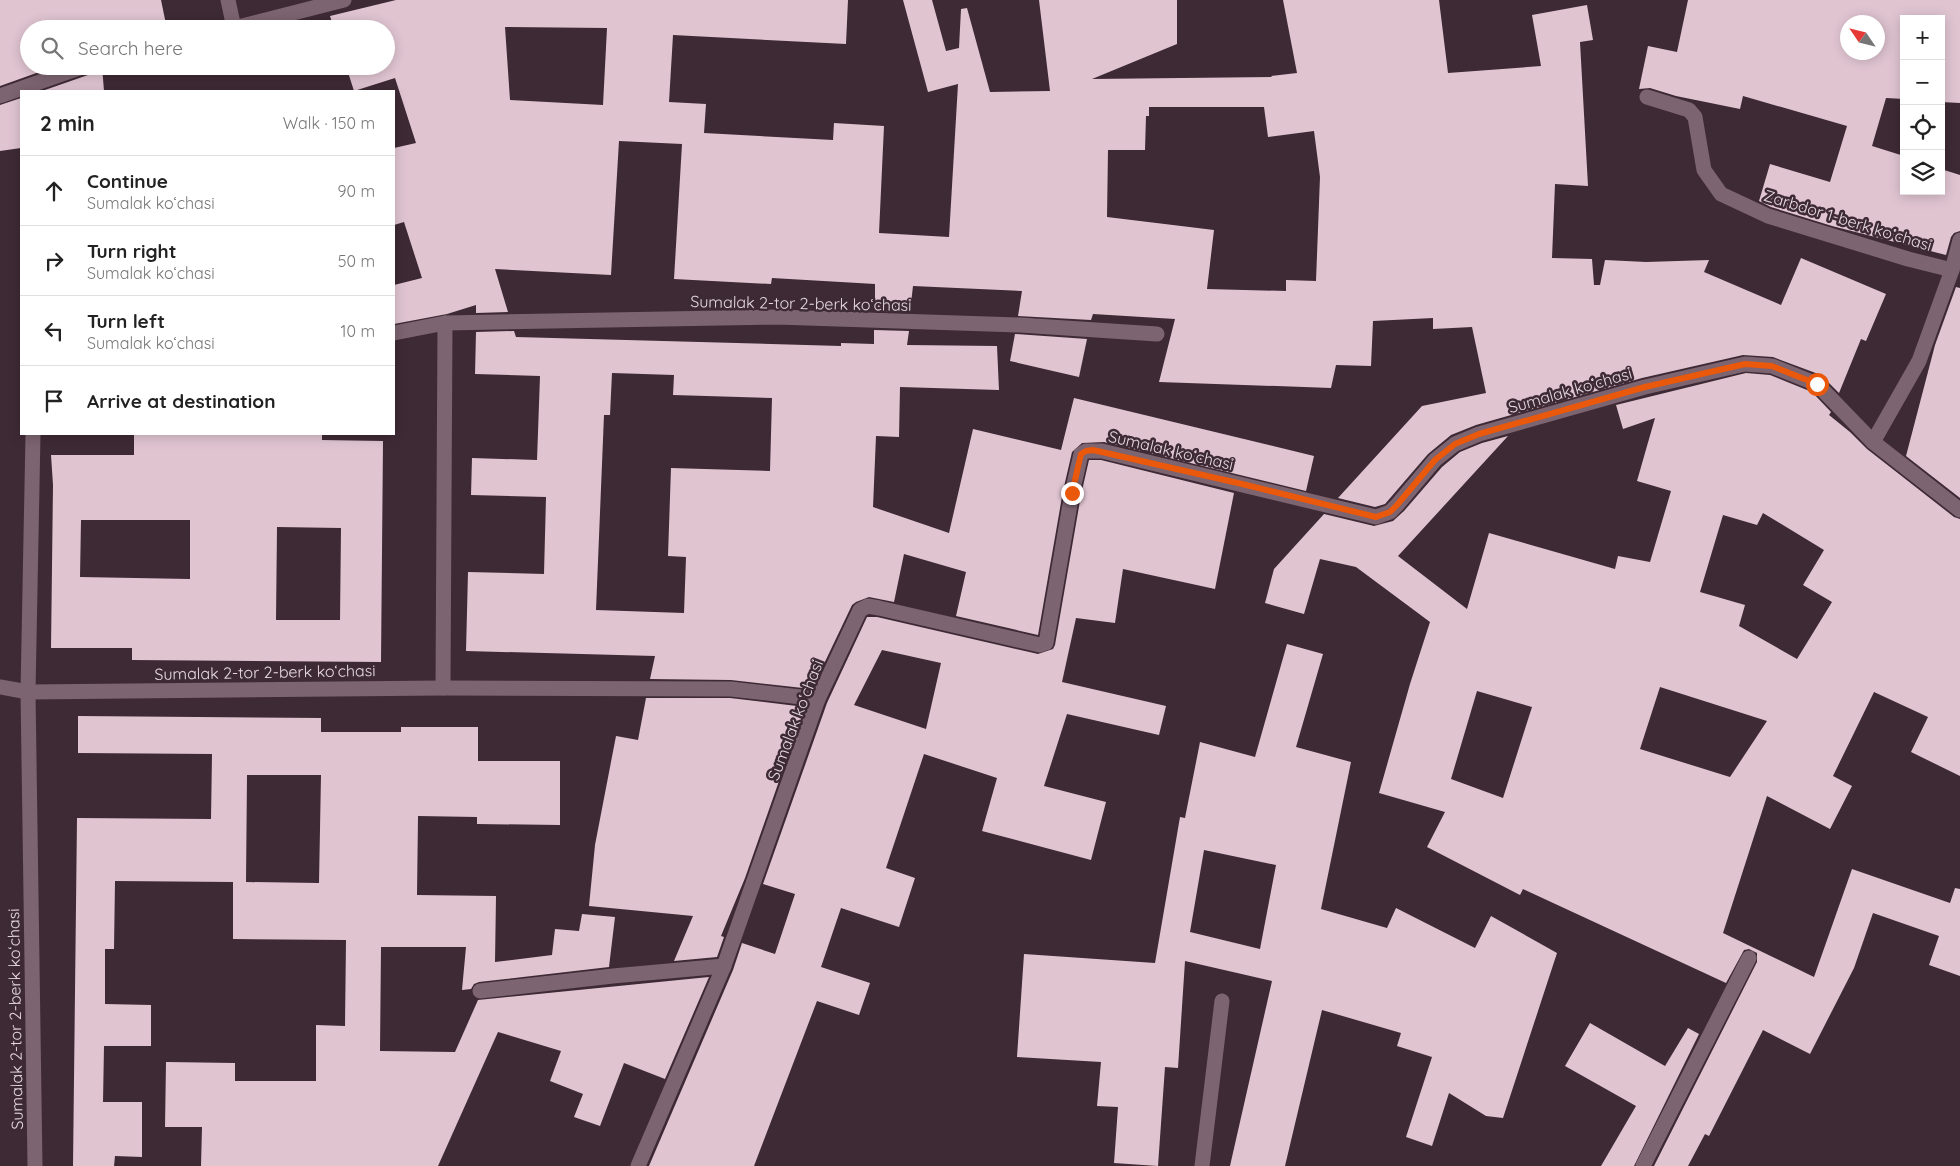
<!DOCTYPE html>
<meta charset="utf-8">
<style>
:root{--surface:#fff;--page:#f2f2f2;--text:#222;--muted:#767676;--line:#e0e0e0}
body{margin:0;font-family:Quicksand,sans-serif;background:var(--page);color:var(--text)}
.controls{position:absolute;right:15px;top:15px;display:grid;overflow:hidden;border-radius:0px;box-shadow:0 2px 12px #0003}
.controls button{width:45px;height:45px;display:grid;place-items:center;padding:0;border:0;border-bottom:1px solid var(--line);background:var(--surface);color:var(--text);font:25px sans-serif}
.compass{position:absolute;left:1840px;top:15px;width:45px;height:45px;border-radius:50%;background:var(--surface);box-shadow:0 2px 12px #0003;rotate:305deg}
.stop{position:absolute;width:15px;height:15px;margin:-11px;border:4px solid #ea580c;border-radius:50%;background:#fff}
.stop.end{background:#ea580c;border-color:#fff;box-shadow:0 1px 5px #0008}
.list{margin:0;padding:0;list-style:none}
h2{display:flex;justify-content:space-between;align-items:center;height:65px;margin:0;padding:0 20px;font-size:21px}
h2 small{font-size:16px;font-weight:400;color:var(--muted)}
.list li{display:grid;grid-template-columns:32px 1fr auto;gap:15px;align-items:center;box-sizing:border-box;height:70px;padding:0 20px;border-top:1px solid var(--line)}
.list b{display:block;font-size:19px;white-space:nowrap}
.list p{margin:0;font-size:16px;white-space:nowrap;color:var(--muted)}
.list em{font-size:16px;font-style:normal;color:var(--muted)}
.icon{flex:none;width:28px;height:28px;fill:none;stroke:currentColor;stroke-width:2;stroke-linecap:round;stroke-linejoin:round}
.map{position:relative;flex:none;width:1960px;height:1166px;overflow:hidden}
.search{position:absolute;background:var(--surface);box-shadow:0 2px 12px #0003;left:20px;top:20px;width:375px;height:55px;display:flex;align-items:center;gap:12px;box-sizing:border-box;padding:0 18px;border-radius:28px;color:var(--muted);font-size:19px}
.panel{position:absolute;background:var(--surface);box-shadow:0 2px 12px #0003;left:20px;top:90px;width:375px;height:345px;border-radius:0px}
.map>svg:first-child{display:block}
.building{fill:#e0c5d1;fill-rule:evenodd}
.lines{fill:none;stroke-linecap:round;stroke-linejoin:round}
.minor{stroke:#7c6470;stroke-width:15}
.route{stroke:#ea580c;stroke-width:6}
.labels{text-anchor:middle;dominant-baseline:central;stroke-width:5;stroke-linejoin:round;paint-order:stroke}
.street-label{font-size:16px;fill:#e6d9df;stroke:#3e2a34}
</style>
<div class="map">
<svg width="1960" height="1166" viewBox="0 0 1960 1166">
<rect width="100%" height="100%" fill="#3e2a34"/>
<g class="building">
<path d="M 0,0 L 161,0 L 167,29 L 29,29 L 29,66 L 56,66 L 0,86 Z"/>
<path d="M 396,0 L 848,0 L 846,44 L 673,35 L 669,102 L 706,104 L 704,133 L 833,140 L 834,123 L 884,126 L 879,233 L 949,237 L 958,84 L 928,92 L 903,0 L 932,0 L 946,51 L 959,48 L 961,9 L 967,8 L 990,92 L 1050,91 L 1039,0 L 1177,0 L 1177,44 L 1092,79 L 1272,77 L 1271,76 L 1297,73 L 1283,0 L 1439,0 L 1448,73 L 1541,66 L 1532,15 L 1587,5 L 1593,40 L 1580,42 L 1588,186 L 1555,184 L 1552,258 L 1592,259 L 1594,285 L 1600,285 L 1605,260 L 1646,262 L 1709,260 L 1704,272 L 1781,305 L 1801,258 L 1886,294 L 1866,341 L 1861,339 L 1839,393 L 1821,375 L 1773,357 L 1743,355 L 1642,378 L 1476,425 L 1451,435 L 1428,454 L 1385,504 L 1375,507 L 1338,498 L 1422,406 L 1486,393 L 1472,327 L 1433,329 L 1433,318 L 1373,321 L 1371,366 L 1336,365 L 1331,388 L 1159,382 L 1175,319 L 1093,314 L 1091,320 L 1018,316 L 1022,291 L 913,286 L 910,312 L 875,311 L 875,284 L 772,278 L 771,284 L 674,279 L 682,144 L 619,141 L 611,275 L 495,269 L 508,312 L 476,313 L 476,305 L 447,314 L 394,324 L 394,285 L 422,278 L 404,222 L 394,225 L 394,148 L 416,143 L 395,78 L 354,91 L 346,66 L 386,66 L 386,29 L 334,29 L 330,16 ZM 505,27 L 607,28 L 603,105 L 510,100 ZM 1149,107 L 1264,107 L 1268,137 L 1314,131 L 1320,177 L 1316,281 L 1286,280 L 1286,291 L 1207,289 L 1214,230 L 1107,217 L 1108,150 L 1145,150 L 1146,116 L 1149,116 Z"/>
<path d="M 1688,0 L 1960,0 L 1960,103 L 1941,102 L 1941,19 L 1904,19 L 1904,99 L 1886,98 L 1872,146 L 1904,156 L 1904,191 L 1941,191 L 1941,169 L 1960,175 L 1960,231 L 1954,233 L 1951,237 L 1946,255 L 1832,226 L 1771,207 L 1759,201 L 1770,164 L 1830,182 L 1847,126 L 1743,96 L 1740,109 L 1676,96 L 1650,88 L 1639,89 L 1648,46 L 1677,52 ZM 1848,22 L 1878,22 L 1878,52 L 1848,52 Z"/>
<path d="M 94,66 L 102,66 L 104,91 L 42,91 L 88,75 L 92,72 Z"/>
<path d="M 21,98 L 21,148 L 0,151 L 0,105 Z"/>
<path d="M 1956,287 L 1960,288 L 1960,498 L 1906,456 L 1935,345 Z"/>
<path d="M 874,330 L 909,331 L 907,345 L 997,346 L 999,390 L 900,387 L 899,437 L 876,436 L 873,507 L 949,533 L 973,429 L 1061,450 L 1074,398 L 1314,456 L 1306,491 L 1104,442 L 1082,443 L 1072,452 L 1063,491 L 1038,635 L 956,616 L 966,572 L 904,554 L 894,602 L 869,597 L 856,602 L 852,605 L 812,689 L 731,680 L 650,679 L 655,656 L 466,651 L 468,572 L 544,574 L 546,497 L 471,495 L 472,458 L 537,460 L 540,376 L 475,374 L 476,332 L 514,331 L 516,337 L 841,346 L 841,343 L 874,344 ZM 612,373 L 674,375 L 673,395 L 772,398 L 770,471 L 671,468 L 668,556 L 686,557 L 684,613 L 596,610 L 604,415 L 610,415 Z"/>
<path d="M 1015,334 L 1087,339 L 1079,377 L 1010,361 Z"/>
<path d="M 1746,373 L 1770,375 L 1812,392 L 1831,412 L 1829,415 L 1850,432 L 1867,449 L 1954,517 L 1960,519 L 1960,776 L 1911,752 L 1928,717 L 1874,692 L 1833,776 L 1852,786 L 1830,829 L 1767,796 L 1723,933 L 1814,977 L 1852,869 L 1950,903 L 1955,888 L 1960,889 L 1960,976 L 1929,965 L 1939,936 L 1873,913 L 1854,968 L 1810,1054 L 1763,1030 L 1709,1136 L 1705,1134 L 1688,1166 L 1654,1166 L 1757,962 L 1757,953 L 1749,949 L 1744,950 L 1726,983 L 1523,889 L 1520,895 L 1427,847 L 1445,812 L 1379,793 L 1410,684 L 1430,622 L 1356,567 L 1320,559 L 1304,614 L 1265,603 L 1274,569 L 1324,514 L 1374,526 L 1393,521 L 1404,511 L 1442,467 L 1460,452 L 1482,443 L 1508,436 L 1398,556 L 1467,609 L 1489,533 L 1615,569 L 1618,556 L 1650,562 L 1671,491 L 1637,481 L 1655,418 L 1623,429 L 1616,405 ZM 1763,513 L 1824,550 L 1803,585 L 1832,602 L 1797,659 L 1739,626 L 1745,605 L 1700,592 L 1723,515 L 1757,525 ZM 1660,687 L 1767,721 L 1730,777 L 1640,749 ZM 1477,691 L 1532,707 L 1503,798 L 1451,779 Z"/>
<path d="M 134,434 L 322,434 L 322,440 L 383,441 L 381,662 L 132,660 L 132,648 L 51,648 L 53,485 L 51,455 L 134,455 ZM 81,520 L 190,520 L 190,579 L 80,577 ZM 277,527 L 341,528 L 340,620 L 276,620 Z"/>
<path d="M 1089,460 L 1101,460 L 1234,493 L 1215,589 L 1123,569 L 1115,623 L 1076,618 L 1062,682 L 1166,706 L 1159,735 L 1067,714 L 1044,786 L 1106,802 L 1091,860 L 982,831 L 997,778 L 924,754 L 886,868 L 915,878 L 899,927 L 841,908 L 821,967 L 870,983 L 859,1015 L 817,1001 L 754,1166 L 649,1166 L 733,970 L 742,943 L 775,954 L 795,894 L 763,884 L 827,703 L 867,617 L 877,617 L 1038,654 L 1053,649 L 1055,645 L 1081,495 ZM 882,650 L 941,663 L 926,729 L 854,705 Z"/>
<path d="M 1287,644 L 1323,654 L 1296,747 L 1351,762 L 1321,909 L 1387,928 L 1396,908 L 1475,948 L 1491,916 L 1557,953 L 1503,1118 L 1486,1116 L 1449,1093 L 1432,1146 L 1406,1137 L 1432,1057 L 1397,1046 L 1401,1033 L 1322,1010 L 1285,1166 L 1230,1166 L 1272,981 L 1185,961 L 1178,1068 L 1165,1067 L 1158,1166 L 1114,1163 L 1118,1107 L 1097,1106 L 1101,1062 L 1017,1057 L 1024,954 L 1155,963 L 1180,817 L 1185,818 L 1200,742 L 1255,757 ZM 1204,850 L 1276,865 L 1260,949 L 1190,932 Z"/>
<path d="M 646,698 L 730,698 L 805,707 L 745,878 L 721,936 L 724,937 L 717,957 L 674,961 L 693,916 L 589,906 L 595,845 L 616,736 L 638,740 Z"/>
<path d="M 78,716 L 321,718 L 321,732 L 401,732 L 401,727 L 478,727 L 478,761 L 560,761 L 560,825 L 477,824 L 477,817 L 418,816 L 417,895 L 496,896 L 495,962 L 552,955 L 555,929 L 579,931 L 582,914 L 615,917 L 609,967 L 479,982 L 474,984 L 471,989 L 462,990 L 466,947 L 381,947 L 380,1051 L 455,1052 L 478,1000 L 709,977 L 665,1079 L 624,1063 L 600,1126 L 574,1117 L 583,1094 L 550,1081 L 561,1051 L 498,1032 L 438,1166 L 201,1166 L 202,1127 L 165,1127 L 166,1062 L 235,1063 L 235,1081 L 316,1081 L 316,1025 L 345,1026 L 346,940 L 233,939 L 233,882 L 115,881 L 114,949 L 105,949 L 105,1004 L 151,1005 L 151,1046 L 104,1046 L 103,1102 L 142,1102 L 142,1157 L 115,1156 L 114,1166 L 73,1166 L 77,818 L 211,819 L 212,754 L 78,753 ZM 247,775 L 321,775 L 319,883 L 246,882 Z"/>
<path d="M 1590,1023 L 1665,1066 L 1688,1028 L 1699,1034 L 1634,1166 L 1601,1166 L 1636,1106 L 1565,1066 Z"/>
</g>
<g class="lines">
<g class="minor">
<path d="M 234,28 L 344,0"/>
<path d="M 210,29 L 234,28 L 228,0"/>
<path d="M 0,96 L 85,66"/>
<path d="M 1647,97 L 1689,110 L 1695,117 L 1704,170 L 1721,194 L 1768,216 L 1908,259 L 1952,270"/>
<path d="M 394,333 L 445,323 L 777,317 L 1020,325 L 1157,334"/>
<path d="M 33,434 L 28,692 L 35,1166"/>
<path d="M 1873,442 L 1919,361 L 1952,270 L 1960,240"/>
<path d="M 0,687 L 28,692 L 443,688 L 731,689 L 818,699"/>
<path d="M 443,688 L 445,323"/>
<path d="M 480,991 L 613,976 L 724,966"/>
<path d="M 638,1166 L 724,966 L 818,699 L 860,610 L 868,606 L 879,608 L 1040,645 L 1046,643 L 1072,493 L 1081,454 L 1086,451 L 1102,451 L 1376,517 L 1390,512 L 1397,505 L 1435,460 L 1455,444 L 1479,434 L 1645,387 L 1745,364 L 1772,366 L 1817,384 L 1873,442 L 1960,510"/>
<path d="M 1202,1166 L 1222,1001"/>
<path d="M 1643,1166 L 1749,958"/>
</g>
</g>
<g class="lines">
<path class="route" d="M 1072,493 L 1081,454 L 1086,451 L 1093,450 L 1238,483 L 1376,517 L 1390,512 L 1397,505 L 1435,460 L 1455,444 L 1479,434 L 1645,387 L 1745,364 L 1772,366 L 1817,384"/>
</g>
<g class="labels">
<g class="street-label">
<text transform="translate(1848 220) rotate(17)">Zarbdor 1-berk koʻchasi</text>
<text transform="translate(801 303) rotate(1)">Sumalak 2-tor 2-berk koʻchasi</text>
<text transform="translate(1570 390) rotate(-16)">Sumalak koʻchasi</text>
<text transform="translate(1171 450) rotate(13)">Sumalak koʻchasi</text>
<text transform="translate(265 672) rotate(-1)">Sumalak 2-tor 2-berk koʻchasi</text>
<text transform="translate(795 720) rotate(-69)">Sumalak koʻchasi</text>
<text transform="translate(15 1019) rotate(-91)">Sumalak 2-tor 2-berk koʻchasi</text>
</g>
</g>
</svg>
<div class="controls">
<button>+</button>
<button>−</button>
<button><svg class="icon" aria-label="locate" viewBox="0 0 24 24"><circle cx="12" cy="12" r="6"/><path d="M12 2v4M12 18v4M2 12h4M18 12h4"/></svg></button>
<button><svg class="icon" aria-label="layers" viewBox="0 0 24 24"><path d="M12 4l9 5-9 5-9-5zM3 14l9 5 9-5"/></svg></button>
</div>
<svg class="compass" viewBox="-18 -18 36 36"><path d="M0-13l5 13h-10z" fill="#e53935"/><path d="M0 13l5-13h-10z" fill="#767676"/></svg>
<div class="stop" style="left:1817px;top:384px"></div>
<div class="stop end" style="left:1072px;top:493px"></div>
<div class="search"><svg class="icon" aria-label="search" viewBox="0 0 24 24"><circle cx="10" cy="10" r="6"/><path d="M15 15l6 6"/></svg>Search here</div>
<section class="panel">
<h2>2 min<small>Walk · 150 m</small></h2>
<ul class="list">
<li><svg class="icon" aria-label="ahead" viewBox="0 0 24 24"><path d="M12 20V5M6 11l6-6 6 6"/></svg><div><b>Continue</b><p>Sumalak koʻchasi</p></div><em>90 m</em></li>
<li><svg class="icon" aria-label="right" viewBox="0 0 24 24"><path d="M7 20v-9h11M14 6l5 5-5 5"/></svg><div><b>Turn right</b><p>Sumalak koʻchasi</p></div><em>50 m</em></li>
<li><svg class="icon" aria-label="left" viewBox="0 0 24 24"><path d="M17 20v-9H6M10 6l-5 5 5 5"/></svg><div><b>Turn left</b><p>Sumalak koʻchasi</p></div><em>10 m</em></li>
<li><svg class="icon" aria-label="arrive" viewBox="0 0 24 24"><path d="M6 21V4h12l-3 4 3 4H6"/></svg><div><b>Arrive at destination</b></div></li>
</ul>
</section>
</div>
